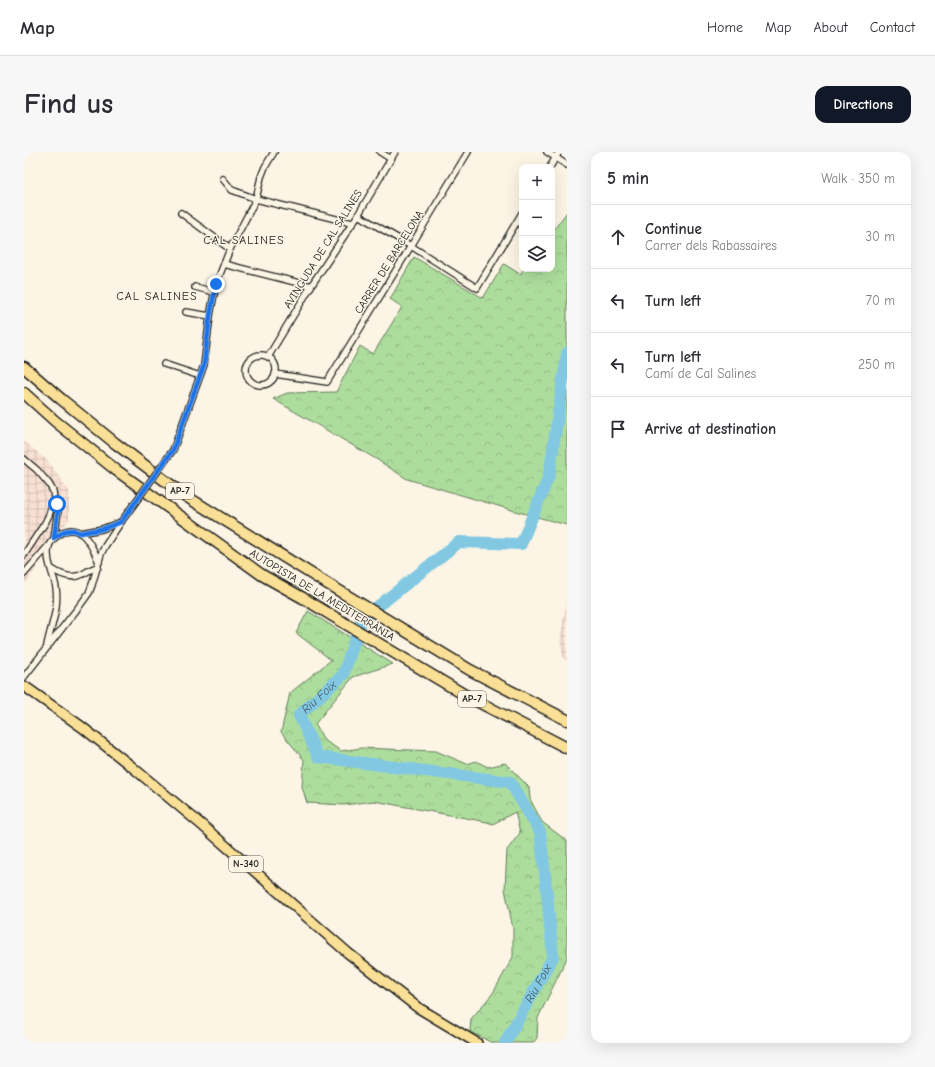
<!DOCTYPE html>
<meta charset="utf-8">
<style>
:root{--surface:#fff;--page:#f7f7f7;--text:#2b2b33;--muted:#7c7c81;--line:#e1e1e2;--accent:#111827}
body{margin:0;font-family:"Comic Neue",sans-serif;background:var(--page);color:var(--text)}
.controls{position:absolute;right:12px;top:12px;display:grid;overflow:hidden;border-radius:8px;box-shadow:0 4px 16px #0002}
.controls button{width:36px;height:36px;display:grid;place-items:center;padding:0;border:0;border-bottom:1px solid var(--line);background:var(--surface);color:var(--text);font:20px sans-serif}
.stop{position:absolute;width:12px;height:12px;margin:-9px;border:3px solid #1a73e8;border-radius:50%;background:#fff}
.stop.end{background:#1a73e8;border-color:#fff;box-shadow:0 1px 4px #0008}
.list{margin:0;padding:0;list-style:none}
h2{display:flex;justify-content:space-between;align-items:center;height:52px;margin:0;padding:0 16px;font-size:17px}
h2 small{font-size:13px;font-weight:400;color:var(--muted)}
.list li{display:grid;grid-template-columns:26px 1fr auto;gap:12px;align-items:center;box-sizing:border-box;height:64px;padding:0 16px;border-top:1px solid var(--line)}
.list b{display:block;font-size:15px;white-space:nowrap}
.list p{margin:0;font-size:13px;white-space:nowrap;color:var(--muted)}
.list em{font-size:13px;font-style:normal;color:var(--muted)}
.icon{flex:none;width:22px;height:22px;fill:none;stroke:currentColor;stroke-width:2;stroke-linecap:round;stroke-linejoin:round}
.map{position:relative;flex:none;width:543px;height:891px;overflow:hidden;border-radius:12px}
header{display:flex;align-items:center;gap:24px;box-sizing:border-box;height:56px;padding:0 20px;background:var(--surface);border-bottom:1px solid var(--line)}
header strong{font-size:19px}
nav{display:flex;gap:22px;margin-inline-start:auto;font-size:14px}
.intro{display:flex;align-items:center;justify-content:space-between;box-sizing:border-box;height:96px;padding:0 24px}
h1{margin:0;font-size:28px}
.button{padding:10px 18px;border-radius:12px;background:var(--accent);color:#fff;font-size:14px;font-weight:700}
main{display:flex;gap:24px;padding:0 24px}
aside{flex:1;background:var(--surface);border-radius:12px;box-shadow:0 4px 16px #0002}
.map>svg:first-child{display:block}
.industrial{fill:url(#industrial-grid)}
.forest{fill:url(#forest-crowns);stroke:#647c5c}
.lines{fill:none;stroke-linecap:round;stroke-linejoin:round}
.river{stroke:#82c8e3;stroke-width:12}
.minor-casing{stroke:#1c1c1c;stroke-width:8}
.trunk-casing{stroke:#1c1c1c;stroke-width:12}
.motorway-casing{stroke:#1c1c1c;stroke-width:13}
.minor{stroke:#fcf5e5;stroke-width:5.5}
.trunk{stroke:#fadf96;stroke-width:9}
.motorway{stroke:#fadf96;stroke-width:10}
.minor-bridge-casing{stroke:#1c1c1c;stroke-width:8;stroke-linecap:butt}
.minor-bridge{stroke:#fcf5e5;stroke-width:5.5}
.route{stroke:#1a73e8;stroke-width:5}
.labels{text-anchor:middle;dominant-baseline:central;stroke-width:3;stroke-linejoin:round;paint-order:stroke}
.shield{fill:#fcf5e5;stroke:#5f5d58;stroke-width:1}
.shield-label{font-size:10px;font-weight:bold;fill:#1c1c1c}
.street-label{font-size:11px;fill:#1c1c1c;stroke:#fcf5e5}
.neighbourhood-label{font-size:12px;letter-spacing:1px;fill:#1c1c1c;stroke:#fcf5e5}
.water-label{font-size:12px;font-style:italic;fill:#405862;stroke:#fcf5e5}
</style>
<header>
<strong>Map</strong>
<nav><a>Home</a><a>Map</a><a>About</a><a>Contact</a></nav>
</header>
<div class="intro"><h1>Find us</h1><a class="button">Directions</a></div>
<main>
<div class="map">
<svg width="543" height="891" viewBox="0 0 543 891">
<defs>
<pattern id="industrial-grid" width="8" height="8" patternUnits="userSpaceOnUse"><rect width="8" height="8" fill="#f8e1d3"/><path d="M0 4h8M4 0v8" fill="none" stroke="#d4c0b5"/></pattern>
<pattern id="forest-crowns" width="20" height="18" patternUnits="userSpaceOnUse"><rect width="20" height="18" fill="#addd9d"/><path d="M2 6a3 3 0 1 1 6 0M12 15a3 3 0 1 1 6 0" fill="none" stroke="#94bd87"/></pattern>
</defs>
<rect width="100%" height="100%" fill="#fcf5e5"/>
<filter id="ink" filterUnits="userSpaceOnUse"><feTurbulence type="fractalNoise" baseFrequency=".025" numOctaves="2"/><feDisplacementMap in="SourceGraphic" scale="8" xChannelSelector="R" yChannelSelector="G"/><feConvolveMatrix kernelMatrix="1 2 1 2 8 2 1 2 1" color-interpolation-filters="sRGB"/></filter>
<g filter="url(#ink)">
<g class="industrial">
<path d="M 0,289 L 24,309 L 45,339 L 45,367 L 5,427 L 0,433 Z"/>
<path d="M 543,446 L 543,509 L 539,505 L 536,489 Z"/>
</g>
<g class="forest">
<path d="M 543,60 L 543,373 L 498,361 L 383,327 L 352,307 L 249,247 L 263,241 L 312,240 L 336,194 L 349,202 L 378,155 L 366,147 L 390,105 L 459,146 L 480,112 L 496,122 L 500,117 L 528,117 L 528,80 Z"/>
<path d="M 284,459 L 369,512 L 329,525 L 291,572 L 300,588 L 317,599 L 337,596 L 412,599 L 443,612 L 452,609 L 464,615 L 481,611 L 505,635 L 506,647 L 518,670 L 543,689 L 543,806 L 514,866 L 513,886 L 509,891 L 468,891 L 446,879 L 447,867 L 469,841 L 489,805 L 489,777 L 481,737 L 483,698 L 496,681 L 491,660 L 469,672 L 463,670 L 350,649 L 320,653 L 283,651 L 278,635 L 280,608 L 257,580 L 266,541 L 307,508 L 272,481 Z"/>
</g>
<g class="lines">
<path class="river" id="s1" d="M 481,891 L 529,805 L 521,722 L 516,680 L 486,630 L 294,605 L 275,563 L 319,523 L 338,467 L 435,390 L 497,392 L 525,324 L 543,201"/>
<g class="minor-casing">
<g id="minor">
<path d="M 356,0 L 367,7"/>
<path d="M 523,0 L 543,13"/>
<path d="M 526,15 L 535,0"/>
<path d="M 199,27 L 208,38 L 232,47 L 328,71"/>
<path d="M 157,61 L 206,97"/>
<path d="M 334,63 L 387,94 L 453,136 L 498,61"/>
<path d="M 200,112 L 287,134"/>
<path d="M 171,135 L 190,140"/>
<path d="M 162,160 L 186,164"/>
<circle cx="237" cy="218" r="15"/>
<path d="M 244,205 L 287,134 L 334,63 L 371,0"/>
<path d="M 140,212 L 176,224"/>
<path d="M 251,222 L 303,230 L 387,94 L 444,0"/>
<path d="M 149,298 L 180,213 L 186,164 L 192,132 L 206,97 L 232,47 L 237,25 L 241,15 L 250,0"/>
<path d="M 0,307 L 13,318 L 25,332 L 29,339 L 30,347 L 33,352 L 34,359 L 30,386"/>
<path d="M 56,381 L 78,377 L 97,370"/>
<path d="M 0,403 L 21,371 L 25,363 L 30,347"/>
<path d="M 28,417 C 37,423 48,428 59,422 C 64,419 68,416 74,415"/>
<path d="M 0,422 L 25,393"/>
<path d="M 23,493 C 27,474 35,456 32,436 C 30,422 21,408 25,394 C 27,387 32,385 37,381 C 58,369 69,396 75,410"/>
<path d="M 0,525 L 57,452 L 65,441 L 68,433 L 77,402 L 81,394 L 97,370"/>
</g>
</g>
<g class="trunk-casing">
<path id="trunk" d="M 0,534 L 58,575 L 107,614 L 179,674 L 324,801 L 393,855 L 453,891"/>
</g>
<g class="motorway-casing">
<g id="motorway">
<path d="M 0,215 L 37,247 L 91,291 L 160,343 L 294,426 L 446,518 L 543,568"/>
<path d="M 0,241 L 31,269 L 92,318 L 238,423 L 279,446 L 312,466 L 441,543 L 543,596"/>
</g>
</g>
<use href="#minor" class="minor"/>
<use href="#trunk" class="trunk"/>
<use href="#motorway" class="motorway"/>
<g class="minor-bridge-casing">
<path id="minor-bridge" d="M 97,370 L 149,298"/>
</g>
<use href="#minor-bridge" class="minor-bridge"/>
</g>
</g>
<g class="lines" filter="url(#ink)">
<path class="route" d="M 33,352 L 34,359 L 30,386 L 41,379 L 49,378 L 56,381 L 78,377 L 97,370 L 149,298 L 180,213 L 186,164 L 192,132"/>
</g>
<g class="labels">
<g class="shield">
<rect x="142" y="331" width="28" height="16" rx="3"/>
<rect x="434" y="539" width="28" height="16" rx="3"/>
<rect x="205" y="704" width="34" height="16" rx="3"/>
</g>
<g class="shield-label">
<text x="156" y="339">AP-7</text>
<text x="448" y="547">AP-7</text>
<text x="222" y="712">N-340</text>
</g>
<g class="street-label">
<text transform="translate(299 97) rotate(-58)">AVINGUDA DE CAL SALINES</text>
<text transform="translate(365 110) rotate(-58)">CARRER DE BARCELONA</text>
<text transform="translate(298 443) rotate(31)">AUTOPISTA DE LA MEDITERRÀNIA</text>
</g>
<g class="neighbourhood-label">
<text x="220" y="88">CAL SALINES</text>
<text x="133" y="144">CAL SALINES</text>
</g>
<g class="water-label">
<text stroke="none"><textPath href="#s1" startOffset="549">Riu Foix</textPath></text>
<text stroke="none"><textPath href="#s1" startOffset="68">Riu Foix</textPath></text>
</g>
</g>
</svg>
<div class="controls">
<button>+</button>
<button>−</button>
<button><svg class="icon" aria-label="layers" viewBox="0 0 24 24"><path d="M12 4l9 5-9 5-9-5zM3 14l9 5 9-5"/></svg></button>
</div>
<div class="stop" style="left:33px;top:352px"></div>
<div class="stop end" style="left:192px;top:132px"></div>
</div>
<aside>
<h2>5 min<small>Walk · 350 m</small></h2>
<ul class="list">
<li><svg class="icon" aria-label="ahead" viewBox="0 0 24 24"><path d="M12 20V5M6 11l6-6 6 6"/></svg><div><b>Continue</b><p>Carrer dels Rabassaires</p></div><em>30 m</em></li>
<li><svg class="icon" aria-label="left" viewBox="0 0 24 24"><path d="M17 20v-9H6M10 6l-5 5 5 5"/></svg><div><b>Turn left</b></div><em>70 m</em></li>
<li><svg class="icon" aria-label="left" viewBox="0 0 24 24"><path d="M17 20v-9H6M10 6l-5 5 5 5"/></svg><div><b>Turn left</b><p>Camí de Cal Salines</p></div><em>250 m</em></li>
<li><svg class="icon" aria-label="arrive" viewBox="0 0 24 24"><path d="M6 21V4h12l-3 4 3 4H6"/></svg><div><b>Arrive at destination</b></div></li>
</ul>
</aside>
</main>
